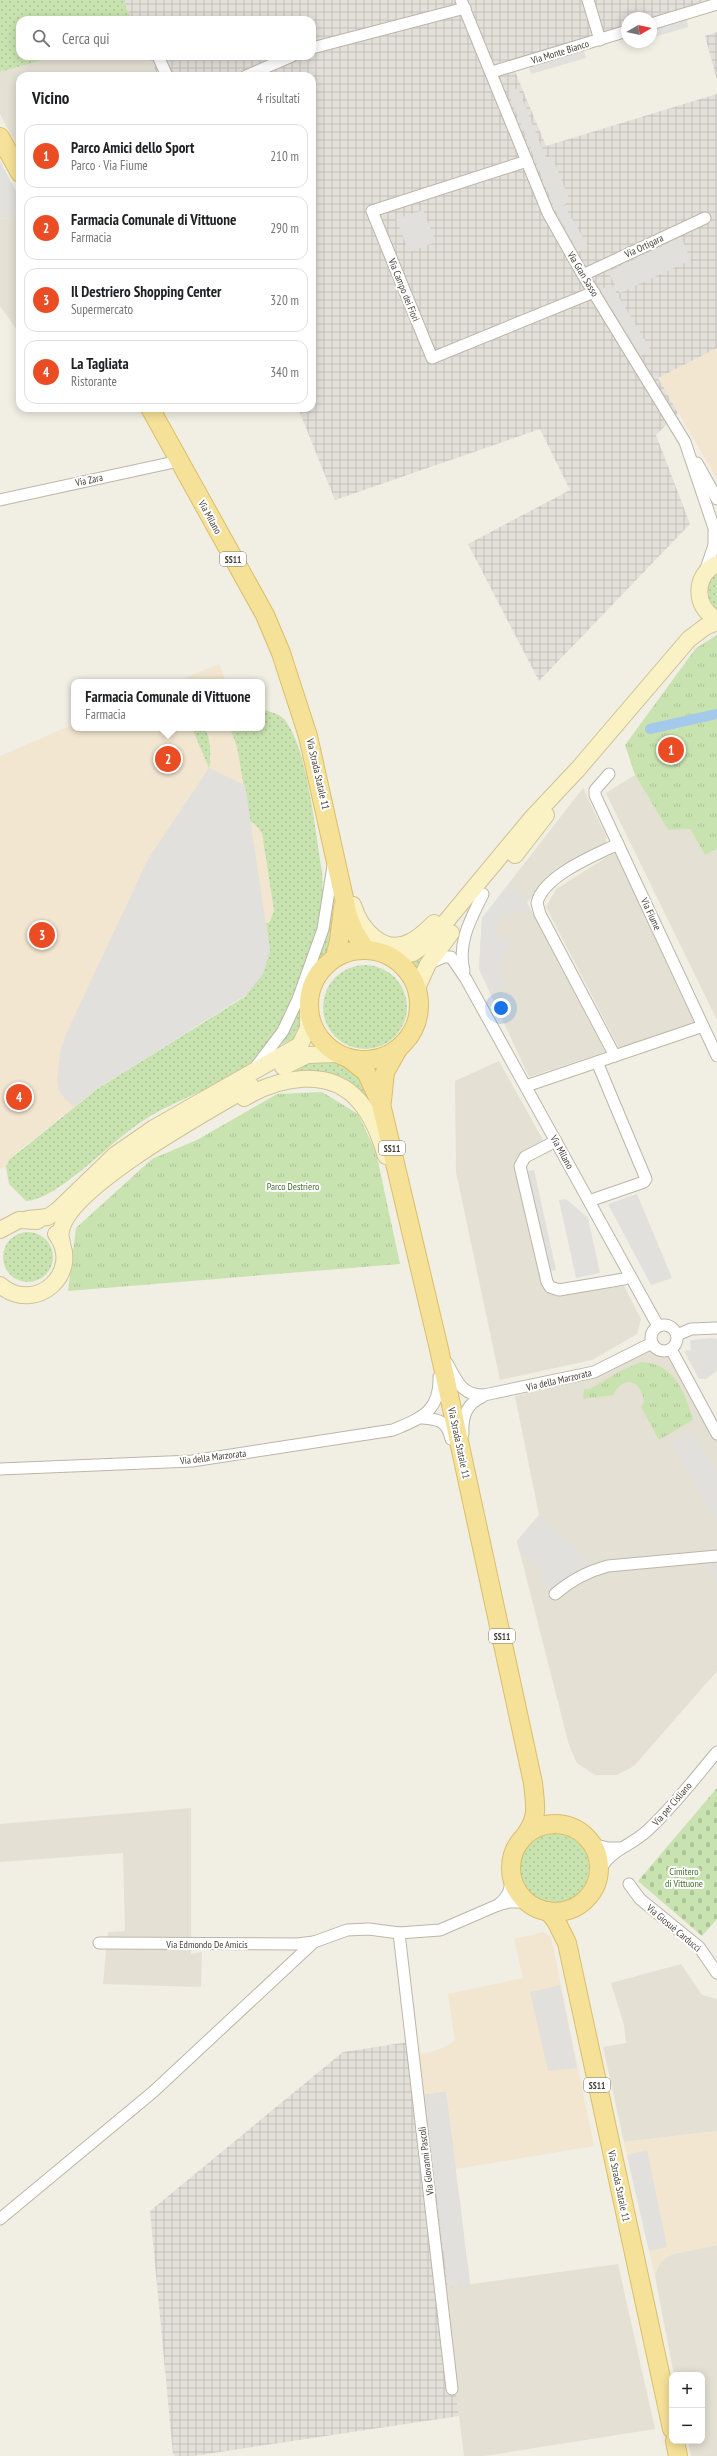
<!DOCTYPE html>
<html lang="it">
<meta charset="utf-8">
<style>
:root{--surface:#fff;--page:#f6f6f6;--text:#202124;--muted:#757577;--line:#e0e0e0;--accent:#ea4d23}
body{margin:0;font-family:"PT Sans Narrow",sans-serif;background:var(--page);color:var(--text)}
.controls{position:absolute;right:12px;bottom:12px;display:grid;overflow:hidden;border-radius:8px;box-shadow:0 2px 10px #0003}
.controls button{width:36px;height:36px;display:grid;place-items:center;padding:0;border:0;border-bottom:1px solid var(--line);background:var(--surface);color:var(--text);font:20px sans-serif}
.compass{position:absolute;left:621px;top:12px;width:36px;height:36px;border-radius:50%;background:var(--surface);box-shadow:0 2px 10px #0003;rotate:81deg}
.you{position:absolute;left:501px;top:1008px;width:14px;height:14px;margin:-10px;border:3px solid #fff;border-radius:50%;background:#1a73e8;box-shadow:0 0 0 6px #1a73e833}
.badge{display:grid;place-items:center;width:26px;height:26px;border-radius:50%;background:var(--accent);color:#fff;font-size:13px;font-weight:700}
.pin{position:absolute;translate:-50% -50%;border:2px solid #fff;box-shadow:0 1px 4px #0006}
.popup{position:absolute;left:71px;top:679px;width:194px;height:52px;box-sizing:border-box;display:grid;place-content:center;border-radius:8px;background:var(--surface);filter:drop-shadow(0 1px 3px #0005);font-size:13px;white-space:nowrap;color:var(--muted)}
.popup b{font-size:15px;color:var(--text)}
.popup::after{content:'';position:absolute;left:50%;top:100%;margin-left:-8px;border:8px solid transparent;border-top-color:var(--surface)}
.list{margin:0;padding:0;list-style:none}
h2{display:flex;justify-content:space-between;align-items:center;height:52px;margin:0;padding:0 16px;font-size:17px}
h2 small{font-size:13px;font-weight:400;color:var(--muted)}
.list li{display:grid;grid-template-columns:26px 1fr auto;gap:12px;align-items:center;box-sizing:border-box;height:64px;margin:0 8px 8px;padding:0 8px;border:1px solid var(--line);border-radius:12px}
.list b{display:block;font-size:15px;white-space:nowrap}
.list p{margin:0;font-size:13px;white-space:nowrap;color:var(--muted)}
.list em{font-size:13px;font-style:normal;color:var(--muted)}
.icon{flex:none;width:22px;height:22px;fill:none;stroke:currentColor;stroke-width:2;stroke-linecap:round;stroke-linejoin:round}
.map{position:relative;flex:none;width:717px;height:2456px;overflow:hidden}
.search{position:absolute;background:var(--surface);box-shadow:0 2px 10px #0003;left:16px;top:16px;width:300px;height:44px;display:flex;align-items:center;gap:10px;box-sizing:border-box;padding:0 14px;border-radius:12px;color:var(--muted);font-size:15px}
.panel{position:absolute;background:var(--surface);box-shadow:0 2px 10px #0003;left:16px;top:72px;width:300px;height:340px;border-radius:12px}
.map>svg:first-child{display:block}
.residential{fill:#e4e0d3}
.commercial{fill:#f2e6d0}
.industrial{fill:url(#industrial-grid)}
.grass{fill:url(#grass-dots)}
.cemetery{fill:url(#cemetery-stones)}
.park{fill:url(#park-tufts)}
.parking{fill:#e2e0dc}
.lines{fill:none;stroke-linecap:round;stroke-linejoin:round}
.canal{stroke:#a4c9ea;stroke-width:10}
.minor-casing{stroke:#bbb6a8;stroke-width:13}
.secondary-casing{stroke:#cec297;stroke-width:18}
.primary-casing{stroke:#dabf69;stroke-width:20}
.minor{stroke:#fff;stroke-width:11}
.secondary{stroke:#faf1c5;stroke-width:16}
.primary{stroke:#f6e198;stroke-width:18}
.labels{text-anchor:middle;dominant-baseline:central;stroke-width:4;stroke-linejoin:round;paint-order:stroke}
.shield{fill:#fff;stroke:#7b7872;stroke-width:1}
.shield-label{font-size:9px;font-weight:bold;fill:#433e35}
.street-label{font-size:10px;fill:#433e35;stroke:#fff}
.park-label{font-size:10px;fill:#426f2d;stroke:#fff}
</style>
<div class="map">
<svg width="717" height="2456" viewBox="0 0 717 2456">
<defs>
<pattern id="industrial-grid" width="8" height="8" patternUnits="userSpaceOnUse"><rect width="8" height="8" fill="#e3dfd9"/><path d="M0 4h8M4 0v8" fill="none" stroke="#c4c0bb"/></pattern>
<pattern id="grass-dots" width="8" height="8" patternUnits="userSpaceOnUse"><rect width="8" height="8" fill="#c9e3b0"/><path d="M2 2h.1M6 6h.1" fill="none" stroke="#aec498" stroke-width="1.8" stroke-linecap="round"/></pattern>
<pattern id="cemetery-stones" width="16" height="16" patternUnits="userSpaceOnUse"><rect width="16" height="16" fill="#c9e3b0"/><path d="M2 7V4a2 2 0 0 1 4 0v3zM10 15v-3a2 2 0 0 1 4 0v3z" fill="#aec498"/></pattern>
<pattern id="park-tufts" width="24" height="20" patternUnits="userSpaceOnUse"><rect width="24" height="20" fill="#c9e3b0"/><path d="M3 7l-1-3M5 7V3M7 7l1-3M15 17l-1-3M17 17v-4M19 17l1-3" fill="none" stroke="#aec498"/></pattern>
</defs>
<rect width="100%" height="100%" fill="#f1eee4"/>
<g class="residential">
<path d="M 57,56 L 148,56 L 158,76 L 20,76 L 20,152 L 0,114 L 0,72 Z"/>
<path d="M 20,214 L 20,334 L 0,306 L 0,219 Z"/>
<path d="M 635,775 L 668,830 L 690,829 L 705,855 L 717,849 L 717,1020 L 606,793 Z"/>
<path d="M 583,788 L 607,838 L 605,844 L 565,867 L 527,902 L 605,1052 L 529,1077 L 479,969 L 482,918 Z"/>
<path d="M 615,852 L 696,1027 L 619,1048 L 546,907 L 556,889 Z"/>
<path d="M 499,1061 L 543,1140 L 521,1152 L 516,1159 L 516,1169 L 543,1286 L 549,1293 L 555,1296 L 624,1286 L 641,1319 L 637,1334 L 592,1360 L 500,1380 L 456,1172 L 455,1081 Z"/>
<path d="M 651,1348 L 663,1356 L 669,1355 L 717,1441 L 717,1671 L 634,1766 L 617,1775 L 595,1775 L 577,1763 L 569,1745 L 517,1541 L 539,1515 L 515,1396 L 593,1378 Z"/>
<path d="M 191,1808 L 191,1954 L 202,1952 L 201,1987 L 103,1984 L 108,1932 L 125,1931 L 123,1853 L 0,1862 L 0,1824 Z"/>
<path d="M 681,1964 L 702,1995 L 717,1999 L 717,2131 L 624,2142 L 603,2047 L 626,2043 L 624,2025 L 611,1983 Z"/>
<path d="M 717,2245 L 717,2456 L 691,2456 L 688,2441 L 702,2441 L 702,2375 L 674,2375 L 655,2276 L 658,2266 L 665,2258 L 673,2254 Z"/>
<path d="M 618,2264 L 655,2429 L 484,2456 L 464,2456 L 443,2288 Z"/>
</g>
<g class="commercial">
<path d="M 717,348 L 717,479 L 658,378 Z"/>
<path d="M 219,664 L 226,682 L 176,682 Z"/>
<path d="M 74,724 L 74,728 L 230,728 L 237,747 L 250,822 L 254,823 L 262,833 L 274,912 L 269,923 L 270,951 L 16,1153 L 6,1167 L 0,1169 L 0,756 Z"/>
<path d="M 543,1932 L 551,1937 L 594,2146 L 455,2169 L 446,2092 L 421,2095 L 416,2055 L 438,2050 L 455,2041 L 448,1994 L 523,1978 L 514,1939 Z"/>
<path d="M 717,2131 L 717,2245 L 673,2254 L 665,2258 L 658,2266 L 655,2276 L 624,2142 Z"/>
</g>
<g class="industrial">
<path d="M 123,0 L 717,0 L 651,21 L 651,18 L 627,18 L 627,28 L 512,64 L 546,146 L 717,94 L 717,348 L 658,378 L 678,413 L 656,435 L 690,524 L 539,681 L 468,544 L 570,490 L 540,429 L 335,500 L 298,408 L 312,408 L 312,76 L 158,76 L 148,56 L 312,56 L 312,20 L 132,20 Z"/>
<path d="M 717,32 L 717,80 L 705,36 Z"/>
<path d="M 415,2041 L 421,2095 L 446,2092 L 470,2285 L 443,2289 L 459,2416 L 193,2456 L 175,2456 L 173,2454 L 150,2211 L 343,2052 Z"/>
</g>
<g class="grass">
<path d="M 0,0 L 123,0 L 132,20 L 20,20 L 20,56 L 57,56 L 0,72 Z"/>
<path d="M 717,572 L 717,610 C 705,599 704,583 717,572 Z"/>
<path d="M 262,709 C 270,712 278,713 284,719 C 308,747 315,833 322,871 C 323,890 323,911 318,931 C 307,972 280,1045 244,1070 C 233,1078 219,1083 206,1089 C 182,1100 155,1111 134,1127 C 107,1146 56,1200 26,1201 L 9,1184 L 6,1167 L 9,1160 L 97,1089 L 246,996 L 270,951 L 266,923 L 269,923 L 274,911 L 262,833 L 254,823 L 250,822 L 237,747 L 230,728 L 262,728 Z"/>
<path d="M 192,728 L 205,728 C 211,741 211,754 209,768 Z"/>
<path d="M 332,898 L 334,915 L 330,946 L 309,986 L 305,1019 L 296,1038 L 282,1044 Z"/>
<path d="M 434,946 L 414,975 L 405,964 Z"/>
<circle cx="365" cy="1007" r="42"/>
<path d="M 319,1060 L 342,1061 L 363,1078 L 376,1113 L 368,1104 L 289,1075 L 286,1070 Z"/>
<circle cx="28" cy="1257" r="25"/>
<circle cx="554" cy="1868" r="35"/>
</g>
<path class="cemetery" d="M 717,1788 L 717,1919 L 702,1936 L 638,1881 Z"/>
<g class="park">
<path d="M 717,635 L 717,849 L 705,855 L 690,829 L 668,830 L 635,775 L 625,745 L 696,648 Z"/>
<path d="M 322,1092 L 358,1114 L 376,1152 L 400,1264 L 68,1291 L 76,1228 L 152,1159 L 197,1140 L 277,1094 Z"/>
<path d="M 641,1362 C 674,1363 685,1392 693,1420 L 659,1440 L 641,1407 L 644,1402 C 641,1380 624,1374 613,1395 L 583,1399 L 584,1389 L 590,1389 L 620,1371 Z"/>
</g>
<g class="parking">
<path d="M 687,20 L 688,27 L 651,38 L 651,30 Z"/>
<path d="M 584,51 L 586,58 L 531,74 L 529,67 Z"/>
<path d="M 518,88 L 546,158 L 552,156 L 570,201 L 564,205 L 588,246 L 578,252 L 555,210 L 508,92 Z"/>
<path d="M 0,161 L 20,199 L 20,214 L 0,219 Z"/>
<path d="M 423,210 L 436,242 L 409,252 L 396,219 Z"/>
<path d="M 681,237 L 691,260 L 620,293 L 608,272 Z"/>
<path d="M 611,284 L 651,350 L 640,356 L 600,290 Z"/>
<path d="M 209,768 L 245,785 L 270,951 L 263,974 L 246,995 L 97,1089 L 74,1107 L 65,1099 L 59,1091 L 57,1080 L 61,1048 L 67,1032 L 148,859 Z"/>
<path d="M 511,881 L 531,910 L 502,916 L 496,928 L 499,940 L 509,937 L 510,941 L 511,947 L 508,948 L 510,954 L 499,957 L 508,984 L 491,992 L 479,969 L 482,918 Z"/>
<path d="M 534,1170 L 556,1270 L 549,1272 L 527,1171 Z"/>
<path d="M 637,1194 L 672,1278 L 651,1285 L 608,1204 Z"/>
<path d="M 566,1199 L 588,1218 L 600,1273 L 576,1278 L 559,1200 Z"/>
<path d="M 711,1338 L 717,1339 L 717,1371 L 706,1379 L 699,1379 L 684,1351 L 691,1350 L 690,1340 Z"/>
<path d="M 694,1431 L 717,1472 L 717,1523 L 671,1443 Z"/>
<path d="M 539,1515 L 593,1563 L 589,1568 L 550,1590 L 539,1579 L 543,1574 L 519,1550 L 517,1541 Z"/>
<path d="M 717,1560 L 717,1584 L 705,1562 Z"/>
<path d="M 560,1985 L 577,2068 L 548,2071 L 530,1992 Z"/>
<path d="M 446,2092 L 470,2285 L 448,2288 L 424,2095 Z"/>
<path d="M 647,2150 L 667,2247 L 649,2251 L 627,2155 Z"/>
</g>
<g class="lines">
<path class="canal" d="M 650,729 L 717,714"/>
<g class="minor-casing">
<g id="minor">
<path d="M 461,0 L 548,213 L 583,275 L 685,442 L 717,537"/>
<path d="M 588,0 L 600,40"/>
<path d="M 651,24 L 717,4"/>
<path d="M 312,48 L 465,8"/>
<path d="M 158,56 L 167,76"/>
<path d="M 492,72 L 627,31"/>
<path d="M 246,76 L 292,56"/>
<path d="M 527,161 L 372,211 L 432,358 L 594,292"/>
<path d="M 583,275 L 705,218"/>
<path d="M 697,463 L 717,499"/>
<path d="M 0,500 L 179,461"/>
<path d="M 705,572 L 714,545 L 714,532"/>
<path d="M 609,774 L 595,790 L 595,795 L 717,1056"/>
<path d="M 430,963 L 444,957 L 451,957 L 466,979 L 658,1326"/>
<path d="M 464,971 C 457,942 471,919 483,894"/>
<path d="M 615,1056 L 540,914 L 537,903 C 543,876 595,855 618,844"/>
<path d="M 255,1068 L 283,1031 L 298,999 L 323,929 L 333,866"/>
<path d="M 526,1086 L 703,1026"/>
<path d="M 556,1141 L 525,1157 L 520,1166 L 547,1282 L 550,1287 L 559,1290 L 624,1279 L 630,1276"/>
<path d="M 589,1201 L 644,1182 L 646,1179 L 597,1062"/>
<circle cx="664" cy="1338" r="13"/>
<path d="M 677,1335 L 691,1329 L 717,1328"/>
<path d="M 671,1349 L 717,1434"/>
<path d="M 447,1363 C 457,1381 462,1396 484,1395 L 594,1372 L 652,1343"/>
<path d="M 422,1418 C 439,1419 447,1421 451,1439"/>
<path d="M 463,1434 C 462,1417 466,1404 482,1397"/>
<path d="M 0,1469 L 192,1461 L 393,1430 C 421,1418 440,1412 439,1377"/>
<path d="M 555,1594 C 570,1581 589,1571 608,1566 L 717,1556"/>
<path d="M 592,1844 L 608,1848 L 620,1848"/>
<path d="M 598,1873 C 612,1847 629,1848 648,1830 C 673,1807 695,1778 717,1752"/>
<path d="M 629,1884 L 640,1899 L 699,1947 L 717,1973"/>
<path d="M 498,1905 C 509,1896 511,1889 511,1875"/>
<path d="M 399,1933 L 452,2389"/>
<path d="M 99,1943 L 297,1944 L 314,1942"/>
<path d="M 0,2219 L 153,2092 L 314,1942 L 347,1930 L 369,1929 L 399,1933 L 440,1930 L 498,1905 L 509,1902 L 528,1902"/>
</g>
</g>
<g class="secondary-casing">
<g id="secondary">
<path d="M 717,564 C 694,574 693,608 717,619"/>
<path d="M 515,855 L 546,815"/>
<path d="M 353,905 C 360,928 383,956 410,942 C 419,938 427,930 434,923"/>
<path d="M 394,958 L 413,953 L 429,942 L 531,819 L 578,769 L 689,639 L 705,627 L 717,622"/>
<path d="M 417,988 L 428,964 L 451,933"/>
<path d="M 283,1067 L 307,1055 L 338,1054"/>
<path d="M 244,1098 C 278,1078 329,1066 359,1101 C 373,1117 380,1137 386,1156"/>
<path d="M 28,1219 L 48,1217 L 58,1210 L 115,1155 L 154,1128 L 300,1045 L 308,1028 L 308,1007"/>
<path d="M 0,1230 L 19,1220 L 37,1221"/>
<path d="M 62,1243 C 61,1239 60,1234 61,1231 C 68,1187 212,1109 251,1086"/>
<path d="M 0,1285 C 36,1316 84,1271 56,1234"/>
</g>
</g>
<g class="primary-casing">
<g id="primary">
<path d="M 0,137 L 20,173"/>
<path d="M 150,408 L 265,615 L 281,653 L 308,736 L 348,916 L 354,931 L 365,949"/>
<circle cx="364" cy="1005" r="55"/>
<path d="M 335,957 L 339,941 L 343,907"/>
<path d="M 348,1058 L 366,1072 L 381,1104 L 439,1349 L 533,1783 C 535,1804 539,1816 526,1834"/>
<path d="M 382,1101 L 385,1072 L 398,1049"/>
<circle cx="555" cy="1868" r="44"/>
<path d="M 548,1911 L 556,1921 L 567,1943 L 672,2429"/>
<path d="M 675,2441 L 678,2456"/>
</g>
</g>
<use href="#minor" class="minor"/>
<use href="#secondary" class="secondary"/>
<use href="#primary" class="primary"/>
</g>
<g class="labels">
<g class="shield">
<rect x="220" y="552" width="26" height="14" rx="3"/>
<rect x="379" y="1141" width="26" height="14" rx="3"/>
<rect x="489" y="1629" width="26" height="14" rx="3"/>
<rect x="584" y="2078" width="26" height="14" rx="3"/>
</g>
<g class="shield-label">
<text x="233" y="559">SS11</text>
<text x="392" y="1148">SS11</text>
<text x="502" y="1636">SS11</text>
<text x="597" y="2085">SS11</text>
</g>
<g class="street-label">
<text transform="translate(560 52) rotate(-17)">Via Monte Bianco</text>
<text transform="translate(644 246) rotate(-25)">Via Ortigara</text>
<text transform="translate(583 274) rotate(59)">Via Gran Sasso</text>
<text transform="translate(404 290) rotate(68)">Via Campo dei Fiori</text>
<text transform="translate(89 480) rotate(-12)">Via Zara</text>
<text transform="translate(210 517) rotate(61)">Via Milano</text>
<text transform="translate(318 774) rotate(77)">Via Strada Statale 11</text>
<text transform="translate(651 914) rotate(65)">Via Fiume</text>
<text transform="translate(562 1152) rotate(61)">Via Milano</text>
<text transform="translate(559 1380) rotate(-13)">Via della Marzorata</text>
<text transform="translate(459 1443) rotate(78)">Via Strada Statale 11</text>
<text transform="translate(213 1457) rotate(-7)">Via della Marzorata</text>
<text transform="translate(672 1804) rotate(-49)">Via per Cisliano</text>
<text transform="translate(674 1928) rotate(40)">Via Giosuè Carducci</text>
<text x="207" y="1944">Via Edmondo De Amicis</text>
<text transform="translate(426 2161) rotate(-97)">Via Giovanni Pascoli</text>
<text transform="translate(619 2186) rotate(78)">Via Strada Statale 11</text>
</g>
<g class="park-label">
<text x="293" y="1186">Parco Destriero</text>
<text x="684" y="1871">Cimitero<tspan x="684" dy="12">di Vittuone</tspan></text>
</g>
</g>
</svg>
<div class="controls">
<button>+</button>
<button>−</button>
</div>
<svg class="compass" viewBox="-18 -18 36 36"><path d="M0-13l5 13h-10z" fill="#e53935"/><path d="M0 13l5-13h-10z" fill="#757577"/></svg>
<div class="you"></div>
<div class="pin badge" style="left:671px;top:750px">1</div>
<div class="pin badge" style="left:168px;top:759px">2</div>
<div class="popup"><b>Farmacia Comunale di Vittuone</b>Farmacia</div>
<div class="pin badge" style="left:42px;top:935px">3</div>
<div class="pin badge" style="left:19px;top:1097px">4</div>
<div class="search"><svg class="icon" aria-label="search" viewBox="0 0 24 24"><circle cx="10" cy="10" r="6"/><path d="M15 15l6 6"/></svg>Cerca qui</div>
<section class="panel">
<h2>Vicino<small>4 risultati</small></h2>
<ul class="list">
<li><span class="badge">1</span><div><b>Parco Amici dello Sport</b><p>Parco · Via Fiume</p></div><em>210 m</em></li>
<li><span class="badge">2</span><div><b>Farmacia Comunale di Vittuone</b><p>Farmacia</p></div><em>290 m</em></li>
<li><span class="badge">3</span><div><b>Il Destriero Shopping Center</b><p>Supermercato</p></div><em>320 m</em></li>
<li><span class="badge">4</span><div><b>La Tagliata</b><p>Ristorante</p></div><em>340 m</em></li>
</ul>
</section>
</div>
